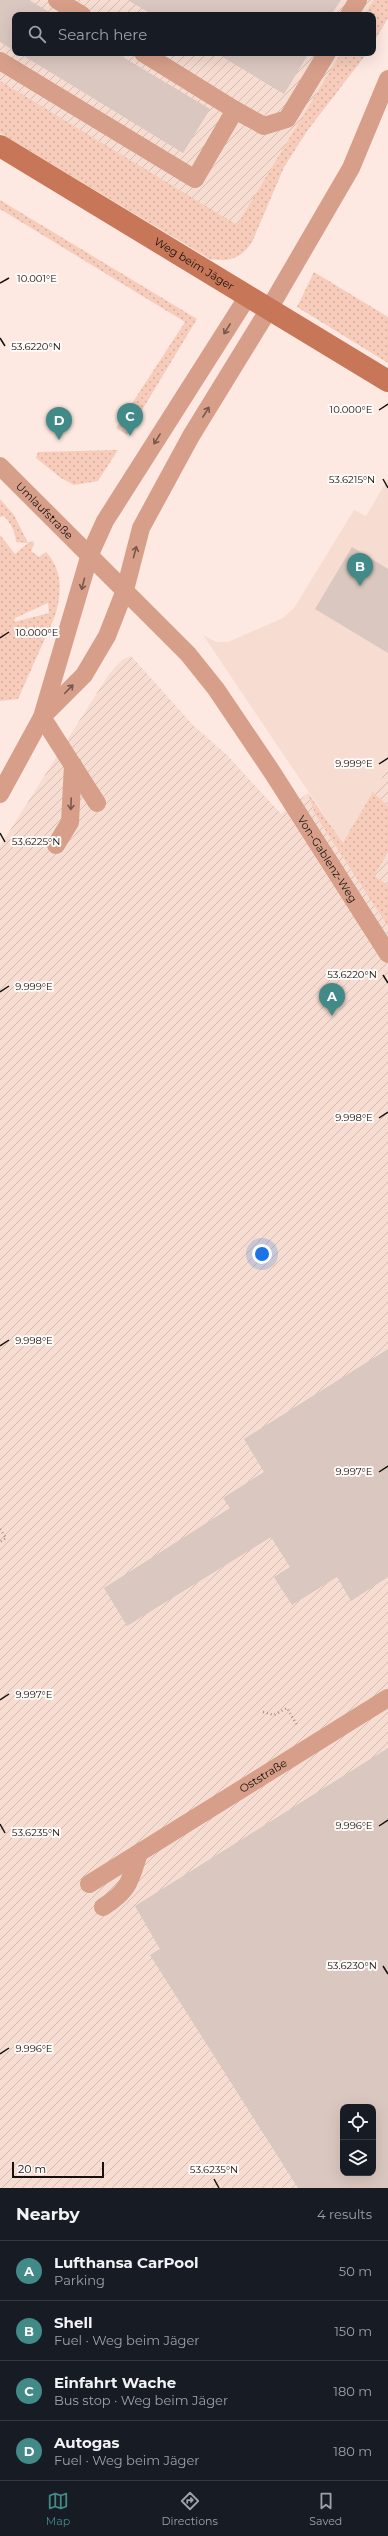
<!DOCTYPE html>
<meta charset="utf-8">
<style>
:root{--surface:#171b24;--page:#20242c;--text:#f1f3f6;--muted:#9ea1a6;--line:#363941;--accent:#428a88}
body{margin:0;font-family:Montserrat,sans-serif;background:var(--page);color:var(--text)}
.controls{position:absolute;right:12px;bottom:12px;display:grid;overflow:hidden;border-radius:8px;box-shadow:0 4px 16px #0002}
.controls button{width:36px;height:36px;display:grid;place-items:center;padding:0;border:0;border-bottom:1px solid var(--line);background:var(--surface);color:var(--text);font:20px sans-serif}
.scale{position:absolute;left:12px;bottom:10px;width:92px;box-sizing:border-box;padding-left:4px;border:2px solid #17110e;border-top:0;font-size:11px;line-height:14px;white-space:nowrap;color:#17110e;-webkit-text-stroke:3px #fefaf8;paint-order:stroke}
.you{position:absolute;left:262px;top:1254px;width:14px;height:14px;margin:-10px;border:3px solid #fff;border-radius:50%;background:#1a73e8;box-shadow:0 0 0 6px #1a73e833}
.badge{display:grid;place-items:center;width:26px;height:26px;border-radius:50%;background:var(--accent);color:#fff;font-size:13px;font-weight:700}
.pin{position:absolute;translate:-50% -33px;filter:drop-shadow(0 1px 2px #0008)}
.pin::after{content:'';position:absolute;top:21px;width:14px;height:12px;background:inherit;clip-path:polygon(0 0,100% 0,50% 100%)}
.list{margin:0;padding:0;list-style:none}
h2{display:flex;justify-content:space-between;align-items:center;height:52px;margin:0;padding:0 16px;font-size:17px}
h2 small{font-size:13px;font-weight:400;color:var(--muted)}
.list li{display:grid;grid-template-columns:26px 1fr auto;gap:12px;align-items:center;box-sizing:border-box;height:60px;padding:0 16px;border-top:1px solid var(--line)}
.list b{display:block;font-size:15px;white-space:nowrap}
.list p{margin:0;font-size:13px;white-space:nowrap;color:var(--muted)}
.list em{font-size:13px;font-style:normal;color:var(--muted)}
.icon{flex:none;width:22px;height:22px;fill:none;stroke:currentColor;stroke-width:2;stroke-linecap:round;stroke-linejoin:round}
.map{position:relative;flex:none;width:388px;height:2188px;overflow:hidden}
.search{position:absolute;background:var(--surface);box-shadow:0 4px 16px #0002;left:12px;right:12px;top:12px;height:44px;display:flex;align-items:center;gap:10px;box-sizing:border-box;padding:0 14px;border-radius:8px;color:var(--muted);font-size:15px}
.sheet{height:292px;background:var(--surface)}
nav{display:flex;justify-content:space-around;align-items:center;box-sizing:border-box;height:56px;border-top:1px solid var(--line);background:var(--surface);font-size:11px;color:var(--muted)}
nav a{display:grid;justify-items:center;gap:2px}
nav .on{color:var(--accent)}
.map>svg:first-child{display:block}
.built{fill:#f6dcd1}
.industrial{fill:url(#industrial-furrows);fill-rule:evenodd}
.grass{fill:url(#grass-dots);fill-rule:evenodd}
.building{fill:#dac7c0;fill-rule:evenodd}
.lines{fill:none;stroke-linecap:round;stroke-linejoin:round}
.path{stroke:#a1928c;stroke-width:2.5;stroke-dasharray:1 3;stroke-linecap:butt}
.lane{stroke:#d79f89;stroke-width:18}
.secondary{stroke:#c77757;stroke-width:22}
.oneway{stroke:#77584c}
.ticks{fill:none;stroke:#17110e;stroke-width:1.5}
.labels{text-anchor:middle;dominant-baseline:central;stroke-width:4;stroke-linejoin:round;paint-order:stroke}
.street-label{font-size:11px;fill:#17110e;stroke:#fefaf8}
.ticks-label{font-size:10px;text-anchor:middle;fill:#17110e;stroke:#fefaf8;stroke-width:4;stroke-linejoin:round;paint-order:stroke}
</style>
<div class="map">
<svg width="388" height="2188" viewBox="0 0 388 2188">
<defs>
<pattern id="industrial-furrows" width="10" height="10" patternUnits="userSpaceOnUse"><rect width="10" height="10" fill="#f6dcd1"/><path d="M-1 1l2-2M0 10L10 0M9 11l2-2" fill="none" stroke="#d2bcb2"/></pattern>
<pattern id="grass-dots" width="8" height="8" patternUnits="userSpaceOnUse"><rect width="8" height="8" fill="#f7ccbb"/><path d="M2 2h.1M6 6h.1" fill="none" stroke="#d3aea0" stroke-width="1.8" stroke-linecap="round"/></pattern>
</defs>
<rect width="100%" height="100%" fill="#fde9e1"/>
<path class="built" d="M 388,479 L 388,768 L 343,843 L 203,635 L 216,642 L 228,642 L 283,618 L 294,608 L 354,510 L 366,516 Z"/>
<g class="industrial">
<path d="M 0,0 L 388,0 L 388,18 L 373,43 L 373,15 L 15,15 L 15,53 L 367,53 L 307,131 L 284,167 L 252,242 L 0,89 Z"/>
<path d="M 131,656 L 193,725 L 227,755 L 281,814 L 308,793 L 342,843 L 388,768 L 388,2188 L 0,2188 L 0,846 L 109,674 L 122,660 ZM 343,2107 L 373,2107 L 373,2173 L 343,2173 Z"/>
</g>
<g class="grass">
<path d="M 374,0 L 388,0 L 388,18 L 373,43 L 373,15 L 364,15 Z"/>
<path d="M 341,53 L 367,53 L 307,131 L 284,167 L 252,242 C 241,259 229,262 210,259 L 0,133 L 0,81 L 237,225 Z"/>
<path d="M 0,200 L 197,319 L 136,420 L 130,417 L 121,431 L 116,428 L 185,322 L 0,209 Z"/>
<path d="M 314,272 L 388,317 L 388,363 L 297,307 Z"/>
<path d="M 118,450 L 98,481 L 74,485 L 61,478 L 36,458 L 38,452 Z"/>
<path d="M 0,499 L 14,515 L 28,543 L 33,541 L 34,544 L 31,551 L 39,557 L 46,552 C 63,570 62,593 55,616 L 18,699 L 0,701 L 0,535 L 15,554 L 28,543 L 16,542 C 15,531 11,524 4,516 L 0,517 ZM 48,603 L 49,613 L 14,622 L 15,618 Z"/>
<path d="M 373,792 L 388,806 L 388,852 L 374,876 L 388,885 L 388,926 L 315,814 L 308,793 L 343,843 Z"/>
</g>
<g class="building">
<path d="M 0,0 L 29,0 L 54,15 L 15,15 L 15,51 L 0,42 Z"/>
<path d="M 128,0 L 341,0 L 331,15 L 153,15 Z"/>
<path d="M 19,53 L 116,53 L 210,109 L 183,153 Z"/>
<path d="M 216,53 L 309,53 L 284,94 Z"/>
<path d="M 130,417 L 136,420 L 127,435 L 121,431 Z"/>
<path d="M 352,547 L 388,569 L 388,653 L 315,609 Z"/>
<path d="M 388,1349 L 388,1577 L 351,1601 L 337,1577 L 292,1605 L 274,1577 L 290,1567 L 271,1537 L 127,1626 L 104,1588 L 230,1508 L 223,1498 L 264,1472 L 244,1439 Z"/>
<path d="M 388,1748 L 388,2188 L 298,2188 L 150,1955 L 160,1949 L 135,1906 ZM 343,2107 L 373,2107 L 373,2173 L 343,2173 Z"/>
</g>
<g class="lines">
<g class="path">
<path d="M 0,1529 L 6,1538 L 0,1542"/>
<path d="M 263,1712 L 274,1715 L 287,1708 L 297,1725"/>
</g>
<g class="lane">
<path d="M 57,0 L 82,15"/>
<path d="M 349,15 L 358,0"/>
<path d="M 0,61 L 195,179 L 235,110 L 143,53"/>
<path d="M 235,110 L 264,126 L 287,119 L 327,53"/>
<path id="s1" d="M 0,466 L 188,654 L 216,689 L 272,772 L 388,954"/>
<path d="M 42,717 L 84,675 L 107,636 L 125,590 L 141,528 L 191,436 L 269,309 L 351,168 L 388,79"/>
<path d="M 42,717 L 97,803"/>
<path d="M 0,794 L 42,717 L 90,554 L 105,521 L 248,296"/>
<path d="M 56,845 L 70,822 L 73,765"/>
<path id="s2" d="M 89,1884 L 388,1698"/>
<path d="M 103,1907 C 129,1891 130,1881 139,1853"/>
</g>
<path class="secondary" id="s3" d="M 0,146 L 388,381"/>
</g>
<defs><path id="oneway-shaft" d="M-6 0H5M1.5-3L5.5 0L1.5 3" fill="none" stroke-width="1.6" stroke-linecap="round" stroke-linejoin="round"/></defs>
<g class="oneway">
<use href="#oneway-shaft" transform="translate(227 329) rotate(122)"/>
<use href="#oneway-shaft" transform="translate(206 412) rotate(-58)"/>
<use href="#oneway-shaft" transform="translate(157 439) rotate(122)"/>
<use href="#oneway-shaft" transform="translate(135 552) rotate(-75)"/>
<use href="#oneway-shaft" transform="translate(83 584) rotate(105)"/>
<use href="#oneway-shaft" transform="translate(69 689) rotate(-46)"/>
<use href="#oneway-shaft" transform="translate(71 804) rotate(92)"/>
</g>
<path class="ticks" d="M 0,283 L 9,278M 0,338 L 5,346M 379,410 L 388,404M 383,479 L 388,488M 0,638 L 9,632M 379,764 L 388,758M 0,833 L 5,842M 383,975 L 388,983M 0,992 L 9,986M 379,1118 L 388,1112M 0,1346 L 9,1340M 379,1472 L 388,1466M 0,1700 L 9,1694M 0,1824 L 5,1833M 379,1826 L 388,1820M 383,1966 L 388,1974M 0,2054 L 9,2048M 214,2179 L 219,2188"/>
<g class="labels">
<g class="street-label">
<text stroke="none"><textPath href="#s3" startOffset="227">Weg beim Jäger</textPath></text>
<text stroke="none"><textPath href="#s1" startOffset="63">Umlaufstraße</textPath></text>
<text stroke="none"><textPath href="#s1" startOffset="514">Von-Gablenz-Weg</textPath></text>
<text stroke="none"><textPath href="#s2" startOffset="205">Oststraße</textPath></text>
</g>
</g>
<g class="ticks-label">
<text x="37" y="282">10.001°E</text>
<text x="36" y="350">53.6220°N</text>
<text x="351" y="413">10.000°E</text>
<text x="352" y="483">53.6215°N</text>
<text x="37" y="636">10.000°E</text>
<text x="354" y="767">9.999°E</text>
<text x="36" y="845">53.6225°N</text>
<text x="352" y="978">53.6220°N</text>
<text x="34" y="990">9.999°E</text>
<text x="354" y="1121">9.998°E</text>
<text x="34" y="1344">9.998°E</text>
<text x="354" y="1475">9.997°E</text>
<text x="34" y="1698">9.997°E</text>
<text x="354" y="1829">9.996°E</text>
<text x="36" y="1836">53.6235°N</text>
<text x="352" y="1969">53.6230°N</text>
<text x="34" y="2052">9.996°E</text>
<text x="214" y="2173">53.6235°N</text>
</g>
</svg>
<div class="controls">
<button><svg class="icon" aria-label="locate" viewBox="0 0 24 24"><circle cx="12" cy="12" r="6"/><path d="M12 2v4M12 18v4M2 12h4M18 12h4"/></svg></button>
<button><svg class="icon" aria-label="layers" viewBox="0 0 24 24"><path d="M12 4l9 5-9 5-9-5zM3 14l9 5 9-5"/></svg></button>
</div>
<div class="scale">20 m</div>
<div class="you"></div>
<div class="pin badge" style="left:332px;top:1016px">A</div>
<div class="pin badge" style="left:360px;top:586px">B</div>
<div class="pin badge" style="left:130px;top:436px">C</div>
<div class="pin badge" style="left:59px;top:440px">D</div>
<div class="search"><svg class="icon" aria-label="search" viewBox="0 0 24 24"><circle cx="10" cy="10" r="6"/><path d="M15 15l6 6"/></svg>Search here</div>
</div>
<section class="sheet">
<h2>Nearby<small>4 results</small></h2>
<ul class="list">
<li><span class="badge">A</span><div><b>Lufthansa CarPool</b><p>Parking</p></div><em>50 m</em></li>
<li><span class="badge">B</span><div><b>Shell</b><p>Fuel · Weg beim Jäger</p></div><em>150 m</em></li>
<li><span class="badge">C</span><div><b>Einfahrt Wache</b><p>Bus stop · Weg beim Jäger</p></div><em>180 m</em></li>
<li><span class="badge">D</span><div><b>Autogas</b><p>Fuel · Weg beim Jäger</p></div><em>180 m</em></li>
</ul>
</section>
<nav>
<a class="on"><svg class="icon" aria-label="map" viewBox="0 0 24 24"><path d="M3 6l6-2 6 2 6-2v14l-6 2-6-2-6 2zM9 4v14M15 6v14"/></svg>Map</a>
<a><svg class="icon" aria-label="directions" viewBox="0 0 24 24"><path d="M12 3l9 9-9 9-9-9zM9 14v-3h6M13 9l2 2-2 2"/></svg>Directions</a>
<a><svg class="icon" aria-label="saved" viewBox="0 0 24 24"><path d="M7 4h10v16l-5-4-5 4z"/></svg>Saved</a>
</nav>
